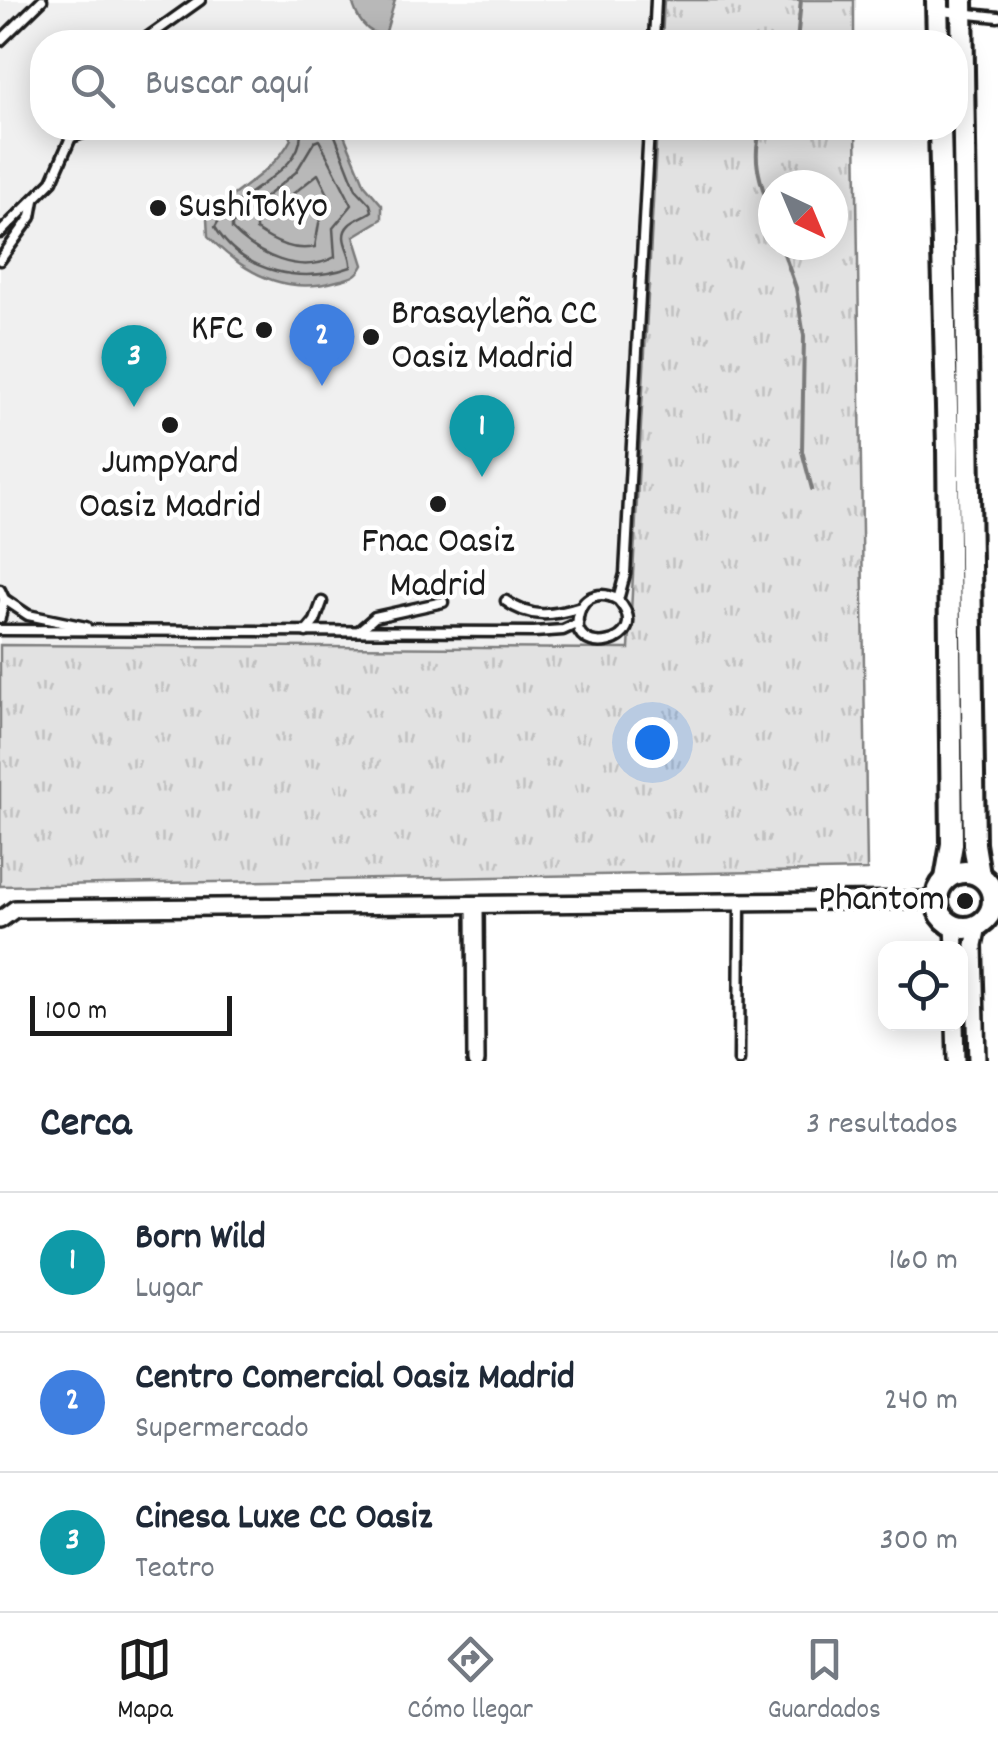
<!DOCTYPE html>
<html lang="es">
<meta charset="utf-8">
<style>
:root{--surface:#fff;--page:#f2f2f3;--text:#1f2937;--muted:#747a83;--line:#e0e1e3;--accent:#1c1c1c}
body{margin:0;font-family:Dekko,sans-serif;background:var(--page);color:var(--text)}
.controls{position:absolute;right:30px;bottom:30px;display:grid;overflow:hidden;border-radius:20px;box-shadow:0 5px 25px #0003}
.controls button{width:90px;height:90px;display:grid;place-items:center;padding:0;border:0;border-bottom:2px solid var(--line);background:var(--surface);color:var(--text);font:50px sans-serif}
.compass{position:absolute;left:758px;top:170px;width:90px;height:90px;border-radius:50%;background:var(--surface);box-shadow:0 5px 25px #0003;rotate:136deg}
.scale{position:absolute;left:30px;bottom:25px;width:202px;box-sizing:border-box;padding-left:10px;border:5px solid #1c1c1c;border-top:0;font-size:28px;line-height:35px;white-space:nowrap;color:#1c1c1c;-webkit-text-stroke:8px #fff;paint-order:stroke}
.you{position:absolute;left:652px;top:742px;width:35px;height:35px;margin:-25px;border:8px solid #fff;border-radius:50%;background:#1a73e8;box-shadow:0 0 0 15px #1a73e833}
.badge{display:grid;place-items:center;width:65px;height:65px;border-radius:50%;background:var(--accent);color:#fff;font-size:32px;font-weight:700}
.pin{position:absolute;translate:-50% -82px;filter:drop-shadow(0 2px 5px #0008)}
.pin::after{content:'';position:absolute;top:52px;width:35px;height:30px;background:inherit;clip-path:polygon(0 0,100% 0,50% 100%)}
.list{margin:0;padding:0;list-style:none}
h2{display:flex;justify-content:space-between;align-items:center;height:130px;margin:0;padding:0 40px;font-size:42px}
h2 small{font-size:32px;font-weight:400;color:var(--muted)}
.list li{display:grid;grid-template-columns:65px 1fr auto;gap:30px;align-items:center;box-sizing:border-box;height:140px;padding:0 40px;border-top:2px solid var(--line)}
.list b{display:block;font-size:38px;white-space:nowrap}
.list p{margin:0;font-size:32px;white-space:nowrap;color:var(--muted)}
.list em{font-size:32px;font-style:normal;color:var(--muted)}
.icon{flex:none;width:55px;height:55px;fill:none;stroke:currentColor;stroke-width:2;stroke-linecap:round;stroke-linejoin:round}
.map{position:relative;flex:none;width:998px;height:1061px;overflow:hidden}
.search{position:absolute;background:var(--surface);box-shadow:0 5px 25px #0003;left:30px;right:30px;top:30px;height:110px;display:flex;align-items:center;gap:25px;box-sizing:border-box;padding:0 35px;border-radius:40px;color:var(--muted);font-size:38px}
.sheet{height:550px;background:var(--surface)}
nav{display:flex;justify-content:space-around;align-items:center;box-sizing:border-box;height:140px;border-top:2px solid var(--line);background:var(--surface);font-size:28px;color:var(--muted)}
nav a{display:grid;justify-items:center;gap:5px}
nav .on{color:var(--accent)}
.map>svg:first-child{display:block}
.built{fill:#f0f0f0}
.grass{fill:url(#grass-tufts);stroke:#7f7f7f;stroke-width:2.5;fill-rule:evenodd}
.water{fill:#b8b8b8;stroke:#7a7a7a;stroke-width:2.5}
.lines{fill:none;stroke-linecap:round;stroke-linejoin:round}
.shore{stroke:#5a5a5a;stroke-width:2.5}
.stream{stroke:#7a7a7a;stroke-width:4}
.service-casing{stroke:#1c1c1c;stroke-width:15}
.minor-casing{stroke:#1c1c1c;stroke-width:22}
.tertiary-casing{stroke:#1c1c1c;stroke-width:28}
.service{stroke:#fff;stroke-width:8}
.minor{stroke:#fff;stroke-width:15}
.tertiary{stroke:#fff;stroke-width:20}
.poi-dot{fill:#1c1c1c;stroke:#fff;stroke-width:4}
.labels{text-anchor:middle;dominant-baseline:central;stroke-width:9;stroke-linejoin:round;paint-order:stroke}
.poi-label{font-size:38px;fill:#1c1c1c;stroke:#fff;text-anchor:start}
</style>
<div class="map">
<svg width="998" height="1061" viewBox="0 0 998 1061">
<defs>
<pattern id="grass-tufts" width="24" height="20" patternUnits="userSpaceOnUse" patternTransform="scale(2.5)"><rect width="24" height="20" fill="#e2e2e2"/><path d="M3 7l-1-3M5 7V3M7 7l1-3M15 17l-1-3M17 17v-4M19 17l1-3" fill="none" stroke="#c1c1c1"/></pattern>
</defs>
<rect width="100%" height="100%" fill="#fff"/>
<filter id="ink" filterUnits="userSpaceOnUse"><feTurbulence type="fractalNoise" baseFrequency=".01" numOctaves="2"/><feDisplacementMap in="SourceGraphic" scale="20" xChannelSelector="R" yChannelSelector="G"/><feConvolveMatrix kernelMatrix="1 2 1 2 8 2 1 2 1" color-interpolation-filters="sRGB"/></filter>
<g filter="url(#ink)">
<path class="built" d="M 0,0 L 664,0 L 662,42 L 42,42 L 42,128 L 657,128 L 629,649 L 0,645 Z"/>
<g class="grass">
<path d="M 664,0 L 854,0 L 854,42 L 662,42 Z"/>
<path d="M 657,128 L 856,128 L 867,870 L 0,886 L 0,645 L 629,649 ZM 773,185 L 833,185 L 833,245 L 773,245 Z"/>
</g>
<g class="water">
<path d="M 352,0 L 395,0 L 385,35 C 366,35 356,17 352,0 Z"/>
<path d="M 289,128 L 341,128 L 365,185 L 382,205 L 382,219 L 354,236 L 363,265 C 357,277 350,278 337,281 C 285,296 243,273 208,236 L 207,218 C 233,190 274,173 291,139 Z"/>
</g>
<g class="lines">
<g class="shore">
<path d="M 300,128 C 309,172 232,192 215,227 C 243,274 303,284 351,267 C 353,253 336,238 349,225 C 355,219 366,216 372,211 L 370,204 L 356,189 L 332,128"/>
<path d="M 319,140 L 352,205 L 333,228 L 335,257 C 300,276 257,255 232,229 L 232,224 L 296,172 L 314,142 Z"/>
<path d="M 318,174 L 332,202 L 319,223 L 315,247 C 293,252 274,242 256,230 L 256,223 Z"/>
</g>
<g class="stream">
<path d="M 797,42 L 801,0"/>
<path d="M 762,128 C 749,159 763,188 773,220"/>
<path d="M 781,245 L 796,288 L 804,336 L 802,451 L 812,489"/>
</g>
<g class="service-casing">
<g id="service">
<path d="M 941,11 L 998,17"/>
<path d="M 0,41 L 42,0"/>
<path d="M 141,42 L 200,0"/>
<path d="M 654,42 L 656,0"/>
<path d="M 72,137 L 97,128"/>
<path d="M 0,233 L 52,181 L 75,128"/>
<path d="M 0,260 L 31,217 L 34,200"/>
<path d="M 0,590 L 4,599 L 0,618"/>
<path d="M 4,599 L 28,615 L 86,627"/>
<path d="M 618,600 C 603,591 584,594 579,613 C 565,662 658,644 618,600 L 625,574 L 649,128"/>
<path d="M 506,601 C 530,619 553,616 581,607"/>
<path d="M 0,630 L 534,632 L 563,630 L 578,623"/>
<path d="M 360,630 L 375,617 L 443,602"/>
<path d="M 306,632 L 315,621 L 322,602"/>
<path d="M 739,1061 L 740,904"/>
</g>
</g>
<g class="minor-casing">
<g id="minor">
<path d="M 994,901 L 998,901"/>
<path d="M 475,906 L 476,1061"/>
<path d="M 0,920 L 15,909 L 937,900"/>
<path d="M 954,926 L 955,948"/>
<path d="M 955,1024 L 956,1061"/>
<path d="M 977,1061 L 974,945 L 978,926"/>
</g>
</g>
<g class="tertiary-casing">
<g id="tertiary">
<path d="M 937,0 L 938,42"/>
<path d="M 962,0 L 974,844 L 979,875"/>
<path d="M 940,128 L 948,447 L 952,844 L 946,879"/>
<circle cx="965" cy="900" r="28"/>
</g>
</g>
<use href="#service" class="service"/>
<use href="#minor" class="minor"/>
<use href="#tertiary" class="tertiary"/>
</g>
</g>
<g class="poi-dot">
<circle cx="158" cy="208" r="10"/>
<circle cx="264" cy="330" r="10"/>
<circle cx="371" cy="337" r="10"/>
<circle cx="170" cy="425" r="10"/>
<circle cx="438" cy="504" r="10"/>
<circle cx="965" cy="901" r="10"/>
</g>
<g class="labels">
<g class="poi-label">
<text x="178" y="208">SushiTokyo</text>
<text x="391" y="315">Brasayleña CC<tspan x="391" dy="44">Oasiz Madrid</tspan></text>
<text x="244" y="330" text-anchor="end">KFC</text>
<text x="170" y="464" text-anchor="middle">JumpYard<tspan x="170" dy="44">Oasiz Madrid</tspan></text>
<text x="438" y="543" text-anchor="middle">Fnac Oasiz<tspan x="438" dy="44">Madrid</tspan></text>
<text x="945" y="901" text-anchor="end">Phantom</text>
</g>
</g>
</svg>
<div class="controls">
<button><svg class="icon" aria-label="locate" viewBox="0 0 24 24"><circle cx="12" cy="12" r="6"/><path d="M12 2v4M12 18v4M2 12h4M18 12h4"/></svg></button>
</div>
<svg class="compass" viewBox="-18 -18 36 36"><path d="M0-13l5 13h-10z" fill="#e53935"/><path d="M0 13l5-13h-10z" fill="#747a83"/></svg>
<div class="scale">100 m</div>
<div class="you"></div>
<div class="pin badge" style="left:482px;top:477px;background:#0f9aa8">1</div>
<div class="pin badge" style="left:322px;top:386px;background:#3f7fe0">2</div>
<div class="pin badge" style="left:134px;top:407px;background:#0f9aa8">3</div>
<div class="search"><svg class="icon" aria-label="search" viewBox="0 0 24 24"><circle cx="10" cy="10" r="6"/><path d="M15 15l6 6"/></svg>Buscar aquí</div>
</div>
<section class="sheet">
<h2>Cerca<small>3 resultados</small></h2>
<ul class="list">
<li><span class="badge" style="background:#0f9aa8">1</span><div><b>Born Wild</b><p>Lugar</p></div><em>160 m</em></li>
<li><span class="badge" style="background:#3f7fe0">2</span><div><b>Centro Comercial Oasiz Madrid</b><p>Supermercado</p></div><em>240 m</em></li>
<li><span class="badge" style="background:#0f9aa8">3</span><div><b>Cinesa Luxe CC Oasiz</b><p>Teatro</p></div><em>300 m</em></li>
</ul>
</section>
<nav>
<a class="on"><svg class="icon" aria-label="map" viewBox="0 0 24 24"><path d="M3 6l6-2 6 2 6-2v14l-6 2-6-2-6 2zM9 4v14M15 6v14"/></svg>Mapa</a>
<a><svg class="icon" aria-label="directions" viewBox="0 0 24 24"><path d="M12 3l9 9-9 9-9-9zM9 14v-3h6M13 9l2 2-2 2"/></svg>Cómo llegar</a>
<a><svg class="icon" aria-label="saved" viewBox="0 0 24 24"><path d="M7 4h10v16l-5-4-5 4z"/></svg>Guardados</a>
</nav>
